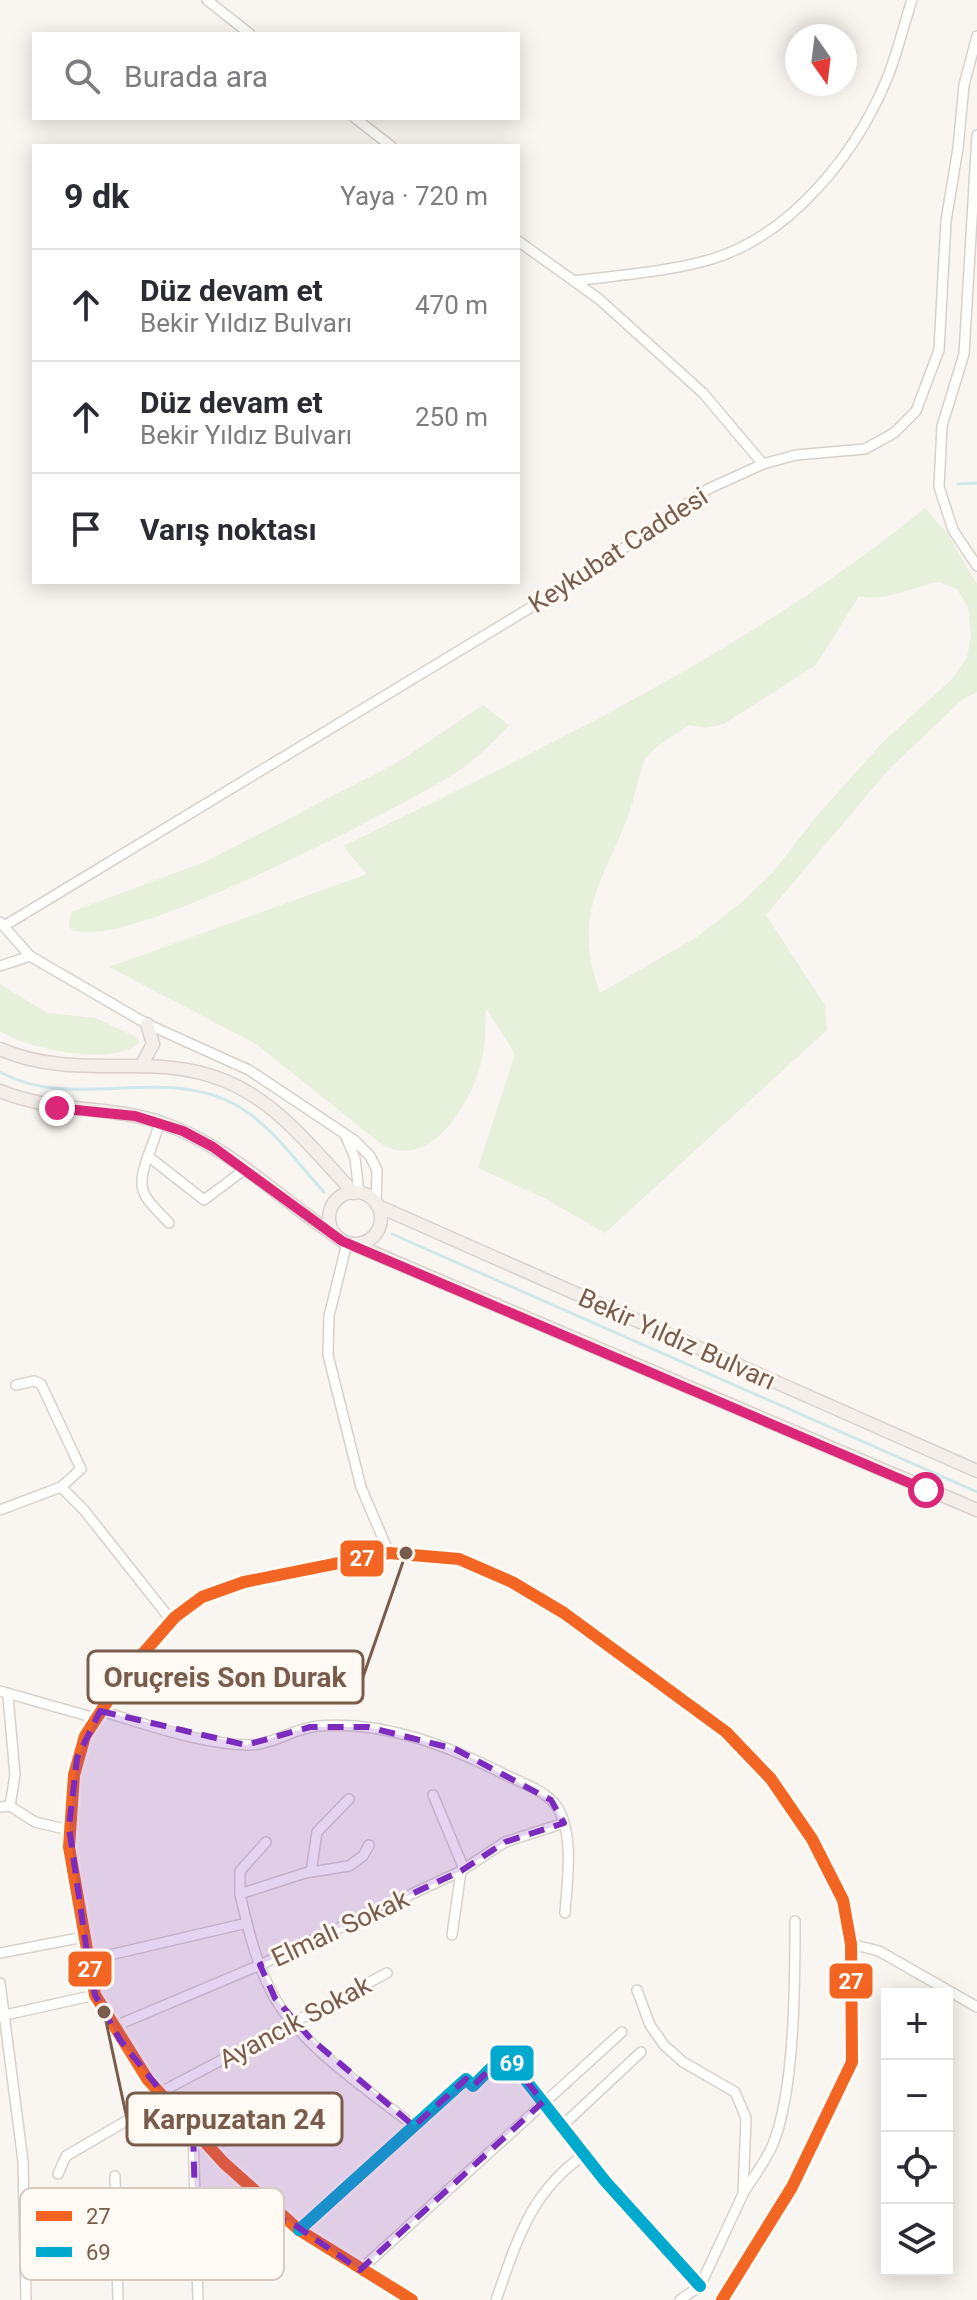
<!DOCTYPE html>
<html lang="tr">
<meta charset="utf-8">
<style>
:root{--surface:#fff;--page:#f7f7f7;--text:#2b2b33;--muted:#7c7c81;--line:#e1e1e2}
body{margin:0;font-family:Roboto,sans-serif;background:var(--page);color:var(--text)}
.controls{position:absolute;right:24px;bottom:24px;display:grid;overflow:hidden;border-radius:0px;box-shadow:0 4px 20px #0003}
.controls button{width:72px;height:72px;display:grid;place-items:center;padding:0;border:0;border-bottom:2px solid var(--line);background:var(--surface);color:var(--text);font:40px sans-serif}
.compass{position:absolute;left:785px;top:24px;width:72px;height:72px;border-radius:50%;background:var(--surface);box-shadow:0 4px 20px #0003;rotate:166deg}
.stop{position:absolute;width:24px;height:24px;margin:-18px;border:6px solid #db2777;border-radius:50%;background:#fff}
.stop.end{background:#db2777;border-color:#fff;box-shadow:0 2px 8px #0008}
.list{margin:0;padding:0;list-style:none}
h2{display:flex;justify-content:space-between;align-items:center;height:104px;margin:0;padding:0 32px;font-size:34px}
h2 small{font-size:26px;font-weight:400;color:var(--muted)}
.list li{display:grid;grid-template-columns:52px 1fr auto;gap:24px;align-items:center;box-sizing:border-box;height:112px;padding:0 32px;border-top:2px solid var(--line)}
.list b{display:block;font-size:30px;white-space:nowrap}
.list p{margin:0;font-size:26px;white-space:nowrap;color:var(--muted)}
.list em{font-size:26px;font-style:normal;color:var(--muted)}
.icon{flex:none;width:44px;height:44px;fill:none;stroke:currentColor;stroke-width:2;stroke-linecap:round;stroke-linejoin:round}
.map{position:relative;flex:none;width:977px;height:2300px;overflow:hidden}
.search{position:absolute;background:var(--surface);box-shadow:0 4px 20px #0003;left:32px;top:32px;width:488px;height:88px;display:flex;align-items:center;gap:20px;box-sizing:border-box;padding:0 28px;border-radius:0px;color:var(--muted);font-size:30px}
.panel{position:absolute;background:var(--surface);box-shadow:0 4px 20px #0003;left:32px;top:144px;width:488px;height:440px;border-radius:0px}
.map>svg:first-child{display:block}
.green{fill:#e7f0db;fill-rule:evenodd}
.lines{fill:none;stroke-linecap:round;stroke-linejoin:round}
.stream{stroke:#d0e8ea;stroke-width:3}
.minor-casing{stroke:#d7d1cb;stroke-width:12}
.major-casing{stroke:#dad1cc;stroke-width:15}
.minor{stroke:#fefefd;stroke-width:9}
.major{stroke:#f3eee8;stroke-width:12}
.bus-1-casing{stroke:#fffaf3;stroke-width:18}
.bus-2-casing{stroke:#fffaf3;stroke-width:18}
.bus-1{stroke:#f26522;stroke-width:12}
.bus-2{stroke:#00a9ce;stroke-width:12}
.route{stroke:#db2777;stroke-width:10}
.marked{fill:#7b2cbf;fill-opacity:0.2;stroke:#7b2cbf;stroke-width:6;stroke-dasharray:16 10;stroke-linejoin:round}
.labels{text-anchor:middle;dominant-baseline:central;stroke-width:6;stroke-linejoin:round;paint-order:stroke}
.street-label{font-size:26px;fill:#7a5c4d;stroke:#fffaf3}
.key{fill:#fffaf3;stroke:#d7cbc1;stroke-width:2}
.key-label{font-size:22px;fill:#7a5c4d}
.leader{fill:none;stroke:#7a5c4d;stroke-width:3}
.callout-dot{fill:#7a5c4d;stroke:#fffaf3;stroke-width:3}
.callout{fill:#fffaf3;stroke:#7a5c4d;stroke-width:3}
.callout-label{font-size:28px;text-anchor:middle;font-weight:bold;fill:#7a5c4d}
.line-badge{stroke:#fffaf3;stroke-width:3}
.badge-label{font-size:22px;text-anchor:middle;font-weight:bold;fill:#fff}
</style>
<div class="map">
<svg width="977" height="2300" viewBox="0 0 977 2300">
<rect width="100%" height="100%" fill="#f9f5f0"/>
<g class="green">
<path d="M 925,508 L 947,533 L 977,584 L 977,692 L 962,700 L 889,769 L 766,915 L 825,1005 L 827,1030 L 605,1233 L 546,1199 L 478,1168 L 515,1054 L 486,1008 C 485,1025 486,1044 481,1063 C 471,1103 429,1174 380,1143 L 256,1044 L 109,967 L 367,874 L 343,846 C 544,748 751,650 925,508 ZM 939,582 L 957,589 L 968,607 L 971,636 L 967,657 L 952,679 L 882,743 L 815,818 L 774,871 L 742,902 L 697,937 L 600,993 C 571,913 604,881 630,811 C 634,800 641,765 645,759 C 655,745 676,735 689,725 L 706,728 L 724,724 L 816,665 L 859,596 C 882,603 915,586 939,582 Z"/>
<path d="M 483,705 L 509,725 C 491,745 472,763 449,777 C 404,805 103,964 69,927 L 71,912 L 207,861 L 400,761 Z"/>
<path d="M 0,984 L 47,1013 L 96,1018 L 138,1038 L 139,1043 C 112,1067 28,1049 0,1031 Z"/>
</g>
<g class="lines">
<g class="stream">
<path d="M 958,484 L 977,483"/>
<path d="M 0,1072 C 75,1113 162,1063 238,1106 C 272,1126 298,1164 324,1192"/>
<path d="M 392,1234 L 977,1492"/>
</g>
<g class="minor-casing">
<g id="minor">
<path d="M 207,0 L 250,34"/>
<path d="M 355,118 L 391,146"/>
<path d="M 977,135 L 964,354 L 942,426 L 939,487 L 953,530 L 977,566"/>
<path d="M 518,241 L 599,299 L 703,393 L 763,464"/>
<path d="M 574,281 C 619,275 668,272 712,259 C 791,235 855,155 886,81 C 897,55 903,27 912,0"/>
<path d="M 0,922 L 30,956 L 147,1024 L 249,1070 L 354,1140 L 370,1156 L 377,1170 L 376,1204"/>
<path d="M 4,926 L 591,571 L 708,489 L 763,464 L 796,455 L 865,449 L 894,433 L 916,411 L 939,350 L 946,221 L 958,148 L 964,85 L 977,36"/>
<path d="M 0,966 L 30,956"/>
<path d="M 160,1123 L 148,1156 L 204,1200 L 244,1170"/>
<path d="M 346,1137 L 355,1158 L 359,1193"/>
<path d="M 148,1156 C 134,1193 145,1197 169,1223"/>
<path d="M 347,1243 L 329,1316 L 328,1355 L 361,1487 L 389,1553"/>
<path d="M 61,1487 L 84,1510 L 171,1620"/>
<path d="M 0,1510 L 61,1487 L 81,1469 L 41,1384 L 34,1381 L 16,1385"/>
<path d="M 0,1691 L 95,1718"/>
<path d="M 100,1711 C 147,1724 199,1744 248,1745 C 273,1745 294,1728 318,1726 C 385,1720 451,1747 510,1777 C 527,1785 549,1792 559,1810 C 574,1838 567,1882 565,1913"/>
<path d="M 433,1795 L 464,1869"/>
<path d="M 10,1806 L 35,1822 L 69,1830"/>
<path d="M 0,1807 L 10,1806 L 15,1775 L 8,1696"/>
<path d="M 369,1845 L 363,1856 L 349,1866 L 305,1873 L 240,1894 C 248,1929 256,1963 273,1995 C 300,2045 369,2091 414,2126"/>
<path d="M 311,1872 L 317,1832 L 349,1799"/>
<path d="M 240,1894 L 240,1871 L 266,1842"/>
<path d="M 452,1935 L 461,1871"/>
<path d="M 851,1944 L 879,1951 L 977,2007"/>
<path d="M 0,1953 L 84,1937"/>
<path d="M 88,1960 L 247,1923"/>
<path d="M 0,1983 L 23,2161 L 26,2300"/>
<path d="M 637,1990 L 650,2025 L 664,2045 L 683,2062 L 735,2092 L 746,2118 L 743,2194 L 700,2286 L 680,2300"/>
<path d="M 1,2016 L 95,1995"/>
<path d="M 113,2027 L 260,1965 L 461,1871 L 505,1842 L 564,1823"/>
<path d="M 159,2093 L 387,1973"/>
<path d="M 562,2126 L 641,2052"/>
<path d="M 193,2131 L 198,2300"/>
<path d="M 210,2148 L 287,2106"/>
<path d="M 58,2174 L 66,2156 L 164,2099"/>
<path d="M 115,2176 L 118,2300"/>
<path d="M 744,2192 C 754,2176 766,2161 773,2144 C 795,2090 795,1981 795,1921"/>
<path d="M 299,2230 L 466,2079 L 473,2086 L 505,2054 L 605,2181 L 700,2286"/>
<path d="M 196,2239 C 220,2212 257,2220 289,2221"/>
<path d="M 360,2270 L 622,2032"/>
<path d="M 412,2300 L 299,2230 L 224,2163 L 148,2080 L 95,1995 L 69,1847 L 74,1775 L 85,1736 L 125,1674 L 175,1617 L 202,1597 L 244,1582 L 389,1553 L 459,1559 L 512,1582 L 564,1613 L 726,1732 L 771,1779 L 812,1839 L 843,1900 L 851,1944 L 852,2062 L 792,2187 L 722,2300"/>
<path d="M 496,2300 C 517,2241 530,2192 584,2155"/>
</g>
</g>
<g class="major-casing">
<g id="major">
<path d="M 0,1049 C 44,1068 85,1066 132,1066 C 247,1064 282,1115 354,1193"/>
<path d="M 141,1066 L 153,1044 L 147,1024"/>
<path d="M 0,1091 C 53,1113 109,1105 162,1123 C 228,1145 280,1199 337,1237"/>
<circle cx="355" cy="1218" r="26"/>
<path d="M 378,1206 L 977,1471"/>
<path d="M 353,1244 L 977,1510"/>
</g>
</g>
<use href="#minor" class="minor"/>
<use href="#major" class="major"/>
<g class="bus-1-casing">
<path id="bus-1" d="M 412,2300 L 299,2230 L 224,2163 L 148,2080 L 95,1995 L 69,1847 L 74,1775 L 85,1736 L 125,1674 L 175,1617 L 202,1597 L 244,1582 L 389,1553 L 459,1559 L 512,1582 L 564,1613 L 726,1732 L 771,1779 L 812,1839 L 843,1900 L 851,1944 L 852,2062 L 792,2187 L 722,2300"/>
</g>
<g class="bus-2-casing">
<path id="bus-2" d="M 299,2230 L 466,2079 L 473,2086 L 505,2054 L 605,2181 L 700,2286"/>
</g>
<use href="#bus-1" class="bus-1"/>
<use href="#bus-2" class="bus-2"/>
</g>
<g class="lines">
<path class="route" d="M 57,1108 L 135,1116 L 183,1131 L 213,1147 L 342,1241 L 926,1490"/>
</g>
<path class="marked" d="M 100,1711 L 246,1745 L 310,1727 L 368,1727 L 455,1749 L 551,1800 L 564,1823 L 505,1842 L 461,1871 L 260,1965 L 275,1998 L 311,2039 L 414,2126 L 466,2079 L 473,2086 L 505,2054 L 543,2102 L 360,2270 L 289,2221 L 226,2221 L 196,2239 L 193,2131 L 120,2040 L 95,1995 L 88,1960 L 69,1827 L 77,1758 Z"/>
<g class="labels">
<g class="street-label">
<text transform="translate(618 550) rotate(-33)">Keykubat Caddesi</text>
<text transform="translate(677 1339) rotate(24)">Bekir Yıldız Bulvarı</text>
<text transform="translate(340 1928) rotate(-25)">Elmalı Sokak</text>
<text transform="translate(295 2022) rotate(-28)">Ayancık Sokak</text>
</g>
</g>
<rect x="20" y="2188" width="264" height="92" rx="12" class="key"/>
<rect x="36" y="2211" width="36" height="10" fill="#f26522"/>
<rect x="36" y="2247" width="36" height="10" fill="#00a9ce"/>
<g class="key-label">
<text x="86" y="2224">27</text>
<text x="86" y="2260">69</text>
</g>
<path class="leader" d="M406 1553L363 1677M104 2012L127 2119"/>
<g class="callout-dot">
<circle cx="406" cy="1553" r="8"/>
<circle cx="104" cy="2012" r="8"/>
</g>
<g class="callout">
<rect x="88" y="1651" width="275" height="52" rx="8"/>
<rect x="127" y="2093" width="215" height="52" rx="8"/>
</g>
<g class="callout-label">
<text x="225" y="1687">Oruçreis Son Durak</text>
<text x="234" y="2129">Karpuzatan 24</text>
</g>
<g class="line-badge">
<rect x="339" y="1539" width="46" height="39" rx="8" fill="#f26522"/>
<rect x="67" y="1950" width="46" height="38" rx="8" fill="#f26522"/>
<rect x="828" y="1962" width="46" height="38" rx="8" fill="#f26522"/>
<rect x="489" y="2044" width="46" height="38" rx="8" fill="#00a9ce"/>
</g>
<g class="badge-label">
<text x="362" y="1566">27</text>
<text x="90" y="1977">27</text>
<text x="851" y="1989">27</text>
<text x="512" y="2071">69</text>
</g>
</svg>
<div class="controls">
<button>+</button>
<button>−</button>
<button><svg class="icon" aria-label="locate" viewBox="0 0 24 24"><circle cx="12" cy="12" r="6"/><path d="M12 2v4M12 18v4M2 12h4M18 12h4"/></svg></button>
<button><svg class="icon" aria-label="layers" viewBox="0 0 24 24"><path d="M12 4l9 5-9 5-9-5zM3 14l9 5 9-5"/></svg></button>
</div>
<svg class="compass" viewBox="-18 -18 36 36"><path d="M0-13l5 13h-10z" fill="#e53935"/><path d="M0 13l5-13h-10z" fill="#7c7c81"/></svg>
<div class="stop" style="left:926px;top:1490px"></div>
<div class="stop end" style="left:57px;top:1108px"></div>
<div class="search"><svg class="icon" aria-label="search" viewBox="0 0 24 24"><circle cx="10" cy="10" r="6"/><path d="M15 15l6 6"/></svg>Burada ara</div>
<section class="panel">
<h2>9 dk<small>Yaya · 720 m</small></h2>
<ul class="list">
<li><svg class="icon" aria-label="ahead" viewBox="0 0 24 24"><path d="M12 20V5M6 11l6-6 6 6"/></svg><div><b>Düz devam et</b><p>Bekir Yıldız Bulvarı</p></div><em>470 m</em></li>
<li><svg class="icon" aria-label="ahead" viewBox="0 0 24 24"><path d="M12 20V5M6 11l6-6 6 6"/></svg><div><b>Düz devam et</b><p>Bekir Yıldız Bulvarı</p></div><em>250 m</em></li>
<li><svg class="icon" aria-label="arrive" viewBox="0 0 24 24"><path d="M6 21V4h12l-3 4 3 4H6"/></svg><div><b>Varış noktası</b></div></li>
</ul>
</section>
</div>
